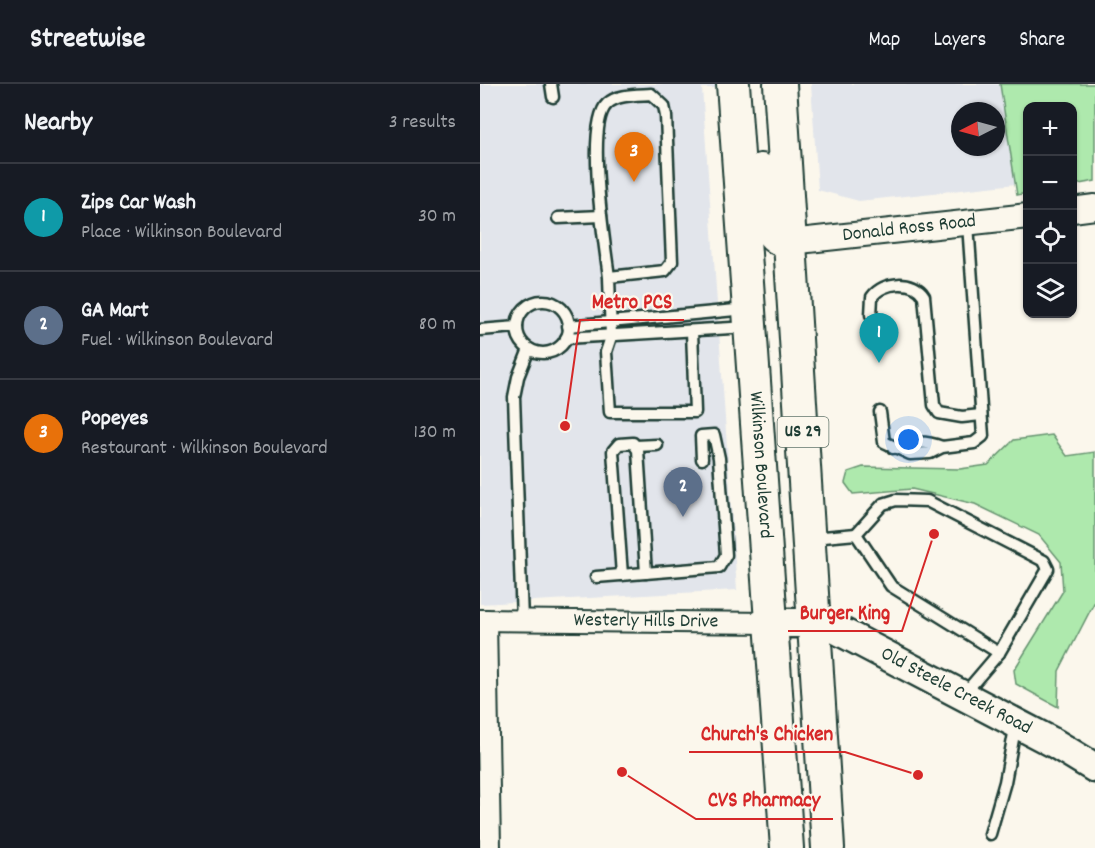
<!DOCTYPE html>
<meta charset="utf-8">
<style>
:root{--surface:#171b24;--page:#20242c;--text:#f1f3f6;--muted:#9ea1a6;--line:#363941;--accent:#d1495b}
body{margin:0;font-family:Dekko,sans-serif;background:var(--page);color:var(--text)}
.controls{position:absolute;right:18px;top:18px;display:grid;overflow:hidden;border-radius:12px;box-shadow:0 2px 4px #0004}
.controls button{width:54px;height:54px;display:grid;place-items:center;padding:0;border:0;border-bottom:2px solid var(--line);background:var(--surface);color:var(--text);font:30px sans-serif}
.compass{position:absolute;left:471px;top:18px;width:54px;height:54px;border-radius:50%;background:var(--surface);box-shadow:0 2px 4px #0004;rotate:264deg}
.you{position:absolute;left:429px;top:356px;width:21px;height:21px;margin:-15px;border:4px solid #fff;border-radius:50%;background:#1a73e8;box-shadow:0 0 0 9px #1a73e833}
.badge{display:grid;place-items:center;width:39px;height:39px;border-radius:50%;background:var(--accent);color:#fff;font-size:20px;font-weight:700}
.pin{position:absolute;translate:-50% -50px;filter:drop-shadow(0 2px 3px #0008)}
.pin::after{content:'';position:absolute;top:32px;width:21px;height:18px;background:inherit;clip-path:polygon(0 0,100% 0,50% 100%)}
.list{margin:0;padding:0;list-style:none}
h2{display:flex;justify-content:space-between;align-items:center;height:78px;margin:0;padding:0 24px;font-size:26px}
h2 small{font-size:20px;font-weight:400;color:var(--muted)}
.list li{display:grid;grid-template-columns:39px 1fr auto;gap:18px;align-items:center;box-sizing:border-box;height:108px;padding:0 24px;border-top:2px solid var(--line)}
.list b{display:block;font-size:22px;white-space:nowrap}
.list p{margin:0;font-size:20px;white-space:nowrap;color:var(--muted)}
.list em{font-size:20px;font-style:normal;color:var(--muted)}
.icon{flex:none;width:33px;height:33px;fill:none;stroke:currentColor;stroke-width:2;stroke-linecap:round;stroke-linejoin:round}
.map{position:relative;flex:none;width:615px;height:764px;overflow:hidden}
header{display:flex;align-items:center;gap:36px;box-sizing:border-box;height:84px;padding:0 30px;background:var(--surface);border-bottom:2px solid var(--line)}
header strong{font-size:28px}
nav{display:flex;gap:33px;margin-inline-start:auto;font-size:21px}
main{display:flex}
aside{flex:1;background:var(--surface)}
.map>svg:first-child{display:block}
.built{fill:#e2e5eb;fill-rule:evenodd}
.green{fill:#aee9ad;stroke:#669370;stroke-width:1.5}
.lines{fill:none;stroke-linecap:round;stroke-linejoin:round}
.service-casing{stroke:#1f3d34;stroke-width:15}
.minor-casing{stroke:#1f3d34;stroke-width:24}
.tertiary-casing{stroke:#1f3d34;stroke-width:28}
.secondary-casing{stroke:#1f3d34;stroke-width:33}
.primary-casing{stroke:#1f3d34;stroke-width:36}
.service{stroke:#fbf7ec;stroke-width:10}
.minor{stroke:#fbf7ec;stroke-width:20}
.tertiary{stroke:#fbf7ec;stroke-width:24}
.secondary{stroke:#fbf7ec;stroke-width:28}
.primary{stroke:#fbf7ec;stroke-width:32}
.labels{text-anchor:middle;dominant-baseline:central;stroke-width:4.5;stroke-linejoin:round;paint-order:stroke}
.shield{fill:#fbf7ec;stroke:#61756b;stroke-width:1.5}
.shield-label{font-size:18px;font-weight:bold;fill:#1f3d34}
.street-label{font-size:20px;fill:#1f3d34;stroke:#fbf7ec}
.leader{fill:none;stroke:#d62828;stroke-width:2}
.callout-dot{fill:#d62828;stroke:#fbf7ec;stroke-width:2}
.callout-label{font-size:21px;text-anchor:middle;font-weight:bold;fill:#d62828;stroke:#fbf7ec;stroke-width:4.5;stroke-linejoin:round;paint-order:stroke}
</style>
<header>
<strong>Streetwise</strong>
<nav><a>Map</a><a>Layers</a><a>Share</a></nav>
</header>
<main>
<aside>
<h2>Nearby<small>3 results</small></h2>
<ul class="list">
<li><span class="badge" style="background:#0f9aa8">1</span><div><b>Zips Car Wash</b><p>Place · Wilkinson Boulevard</p></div><em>30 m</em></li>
<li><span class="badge" style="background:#5c6f8a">2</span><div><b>GA Mart</b><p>Fuel · Wilkinson Boulevard</p></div><em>80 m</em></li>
<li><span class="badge" style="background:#e8710a">3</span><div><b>Popeyes</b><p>Restaurant · Wilkinson Boulevard</p></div><em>130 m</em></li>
</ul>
</aside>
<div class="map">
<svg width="615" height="764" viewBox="0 0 615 764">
<rect width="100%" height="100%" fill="#fbf7ec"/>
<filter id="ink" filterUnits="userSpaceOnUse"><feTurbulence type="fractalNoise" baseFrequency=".0167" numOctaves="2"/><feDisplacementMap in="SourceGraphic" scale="12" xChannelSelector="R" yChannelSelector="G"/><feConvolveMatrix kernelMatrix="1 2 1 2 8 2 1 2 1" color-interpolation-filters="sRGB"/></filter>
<g filter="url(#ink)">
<g class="built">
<path d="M 0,0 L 236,0 L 237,4 L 222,4 L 257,506 L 0,520 Z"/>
<path d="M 331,0 L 520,0 L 536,100 L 379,117 L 338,106 ZM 480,27 L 516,27 L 516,63 L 480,63 Z"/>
</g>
<g class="green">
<path d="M 520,0 L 615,0 L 615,97 L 593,101 L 592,22 L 548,22 L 547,109 L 537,111 Z"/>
<path d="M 572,351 L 587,372 L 615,368 L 615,517 L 579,587 L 578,623 L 536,600 L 534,586 L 583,507 L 581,478 L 559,451 L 495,420 L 432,405 L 373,410 L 365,399 L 368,388 L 383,383 L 480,385 L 508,381 L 534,356 Z"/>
</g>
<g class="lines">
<g class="service-casing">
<g id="service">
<path d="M 71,0 L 73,13"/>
<path d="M 78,134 L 121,132"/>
<path d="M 129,193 C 125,162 105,41 127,20 C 137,10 157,11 171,10 L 184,22 L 186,32 L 192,178 L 185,187 L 129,193 L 131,253 L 126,268 L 130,328 L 215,328 L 212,247"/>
<circle cx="63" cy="243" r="26"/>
<path d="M 391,231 L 392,213 C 403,197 434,195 444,212 L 454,321 L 459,329 L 482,333 L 501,331"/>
<path d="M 88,242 L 266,225"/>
<path d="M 0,246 L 37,243"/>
<path d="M 86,254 L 268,243"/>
<path d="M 400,328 L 404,358 L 430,370 L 450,369 L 462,363 L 494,359 L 503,352 L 488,140"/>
<path d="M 156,362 L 177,361"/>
<path d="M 413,364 C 430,358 444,356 462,363"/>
<path d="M 376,450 L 403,420 L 416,416 L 447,417 L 564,477 L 568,485 L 519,569"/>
<path d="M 333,454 L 376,450 L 411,502 L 519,569 L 484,610"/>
<path d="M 142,491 L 133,367 L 139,360 L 153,359 L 158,366 L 166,489"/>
<path d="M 116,493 L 239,483 L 246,471 L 239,374 L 234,351 L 221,352 L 222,375"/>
<path d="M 42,537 L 34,313 L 38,293 L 49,265"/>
<path d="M 510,750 L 525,698 L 536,639"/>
</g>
</g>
<g class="minor-casing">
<g id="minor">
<path id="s1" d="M 0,536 L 291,539"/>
<path d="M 6,536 L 10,764"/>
</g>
</g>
<g class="tertiary-casing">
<g id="tertiary">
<path d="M 592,126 L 615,123"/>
<path id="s2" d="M 310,158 L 548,132"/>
</g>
</g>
<g class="secondary-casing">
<g id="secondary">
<path id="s3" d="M 291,539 L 334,539 L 354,544 L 574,659 L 615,684"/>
</g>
</g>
<g class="primary-casing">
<g id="primary">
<path id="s4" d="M 253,0 L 307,764"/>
<path d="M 300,0 L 348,764"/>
<path d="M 281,86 C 283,108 278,156 310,158"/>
</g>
</g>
<use href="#service" class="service"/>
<use href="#minor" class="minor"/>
<use href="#tertiary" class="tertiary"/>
<use href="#secondary" class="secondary"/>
<use href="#primary" class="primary"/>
</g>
</g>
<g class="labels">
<rect class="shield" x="297.5" y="333" width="51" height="30" rx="4.5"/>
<g class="shield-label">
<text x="323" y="348">US 29</text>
</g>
<g class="street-label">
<text stroke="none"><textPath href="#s2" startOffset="120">Donald Ross Road</textPath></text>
<text stroke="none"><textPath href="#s4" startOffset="382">Wilkinson Boulevard</textPath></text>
<text stroke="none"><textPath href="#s1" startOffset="166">Westerly Hills Drive</textPath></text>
<text stroke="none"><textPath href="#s3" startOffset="201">Old Steele Creek Road</textPath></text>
</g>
</g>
<path class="leader" d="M85 342L100 236H204M454 450L422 547H308M438 691L365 668H209M142 688L216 735H353"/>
<g class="callout-dot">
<circle cx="85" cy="342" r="6"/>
<circle cx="454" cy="450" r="6"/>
<circle cx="438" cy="691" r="6"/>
<circle cx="142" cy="688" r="6"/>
</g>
<g class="callout-label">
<text x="152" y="224">Metro PCS</text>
<text x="365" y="535">Burger King</text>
<text x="287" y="656">Church's Chicken</text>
<text x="284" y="722">CVS Pharmacy</text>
</g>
</svg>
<div class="controls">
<button>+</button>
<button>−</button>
<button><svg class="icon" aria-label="locate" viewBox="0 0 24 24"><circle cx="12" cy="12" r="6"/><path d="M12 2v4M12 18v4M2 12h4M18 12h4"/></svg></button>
<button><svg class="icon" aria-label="layers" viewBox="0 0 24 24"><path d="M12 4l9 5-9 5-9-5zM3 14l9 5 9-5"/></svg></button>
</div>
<svg class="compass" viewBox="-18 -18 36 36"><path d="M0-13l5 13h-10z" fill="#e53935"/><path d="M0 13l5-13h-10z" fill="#9ea1a6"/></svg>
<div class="you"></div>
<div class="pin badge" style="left:399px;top:279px;background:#0f9aa8">1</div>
<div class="pin badge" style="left:203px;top:433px;background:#5c6f8a">2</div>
<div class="pin badge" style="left:154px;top:98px;background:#e8710a">3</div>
</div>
</main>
